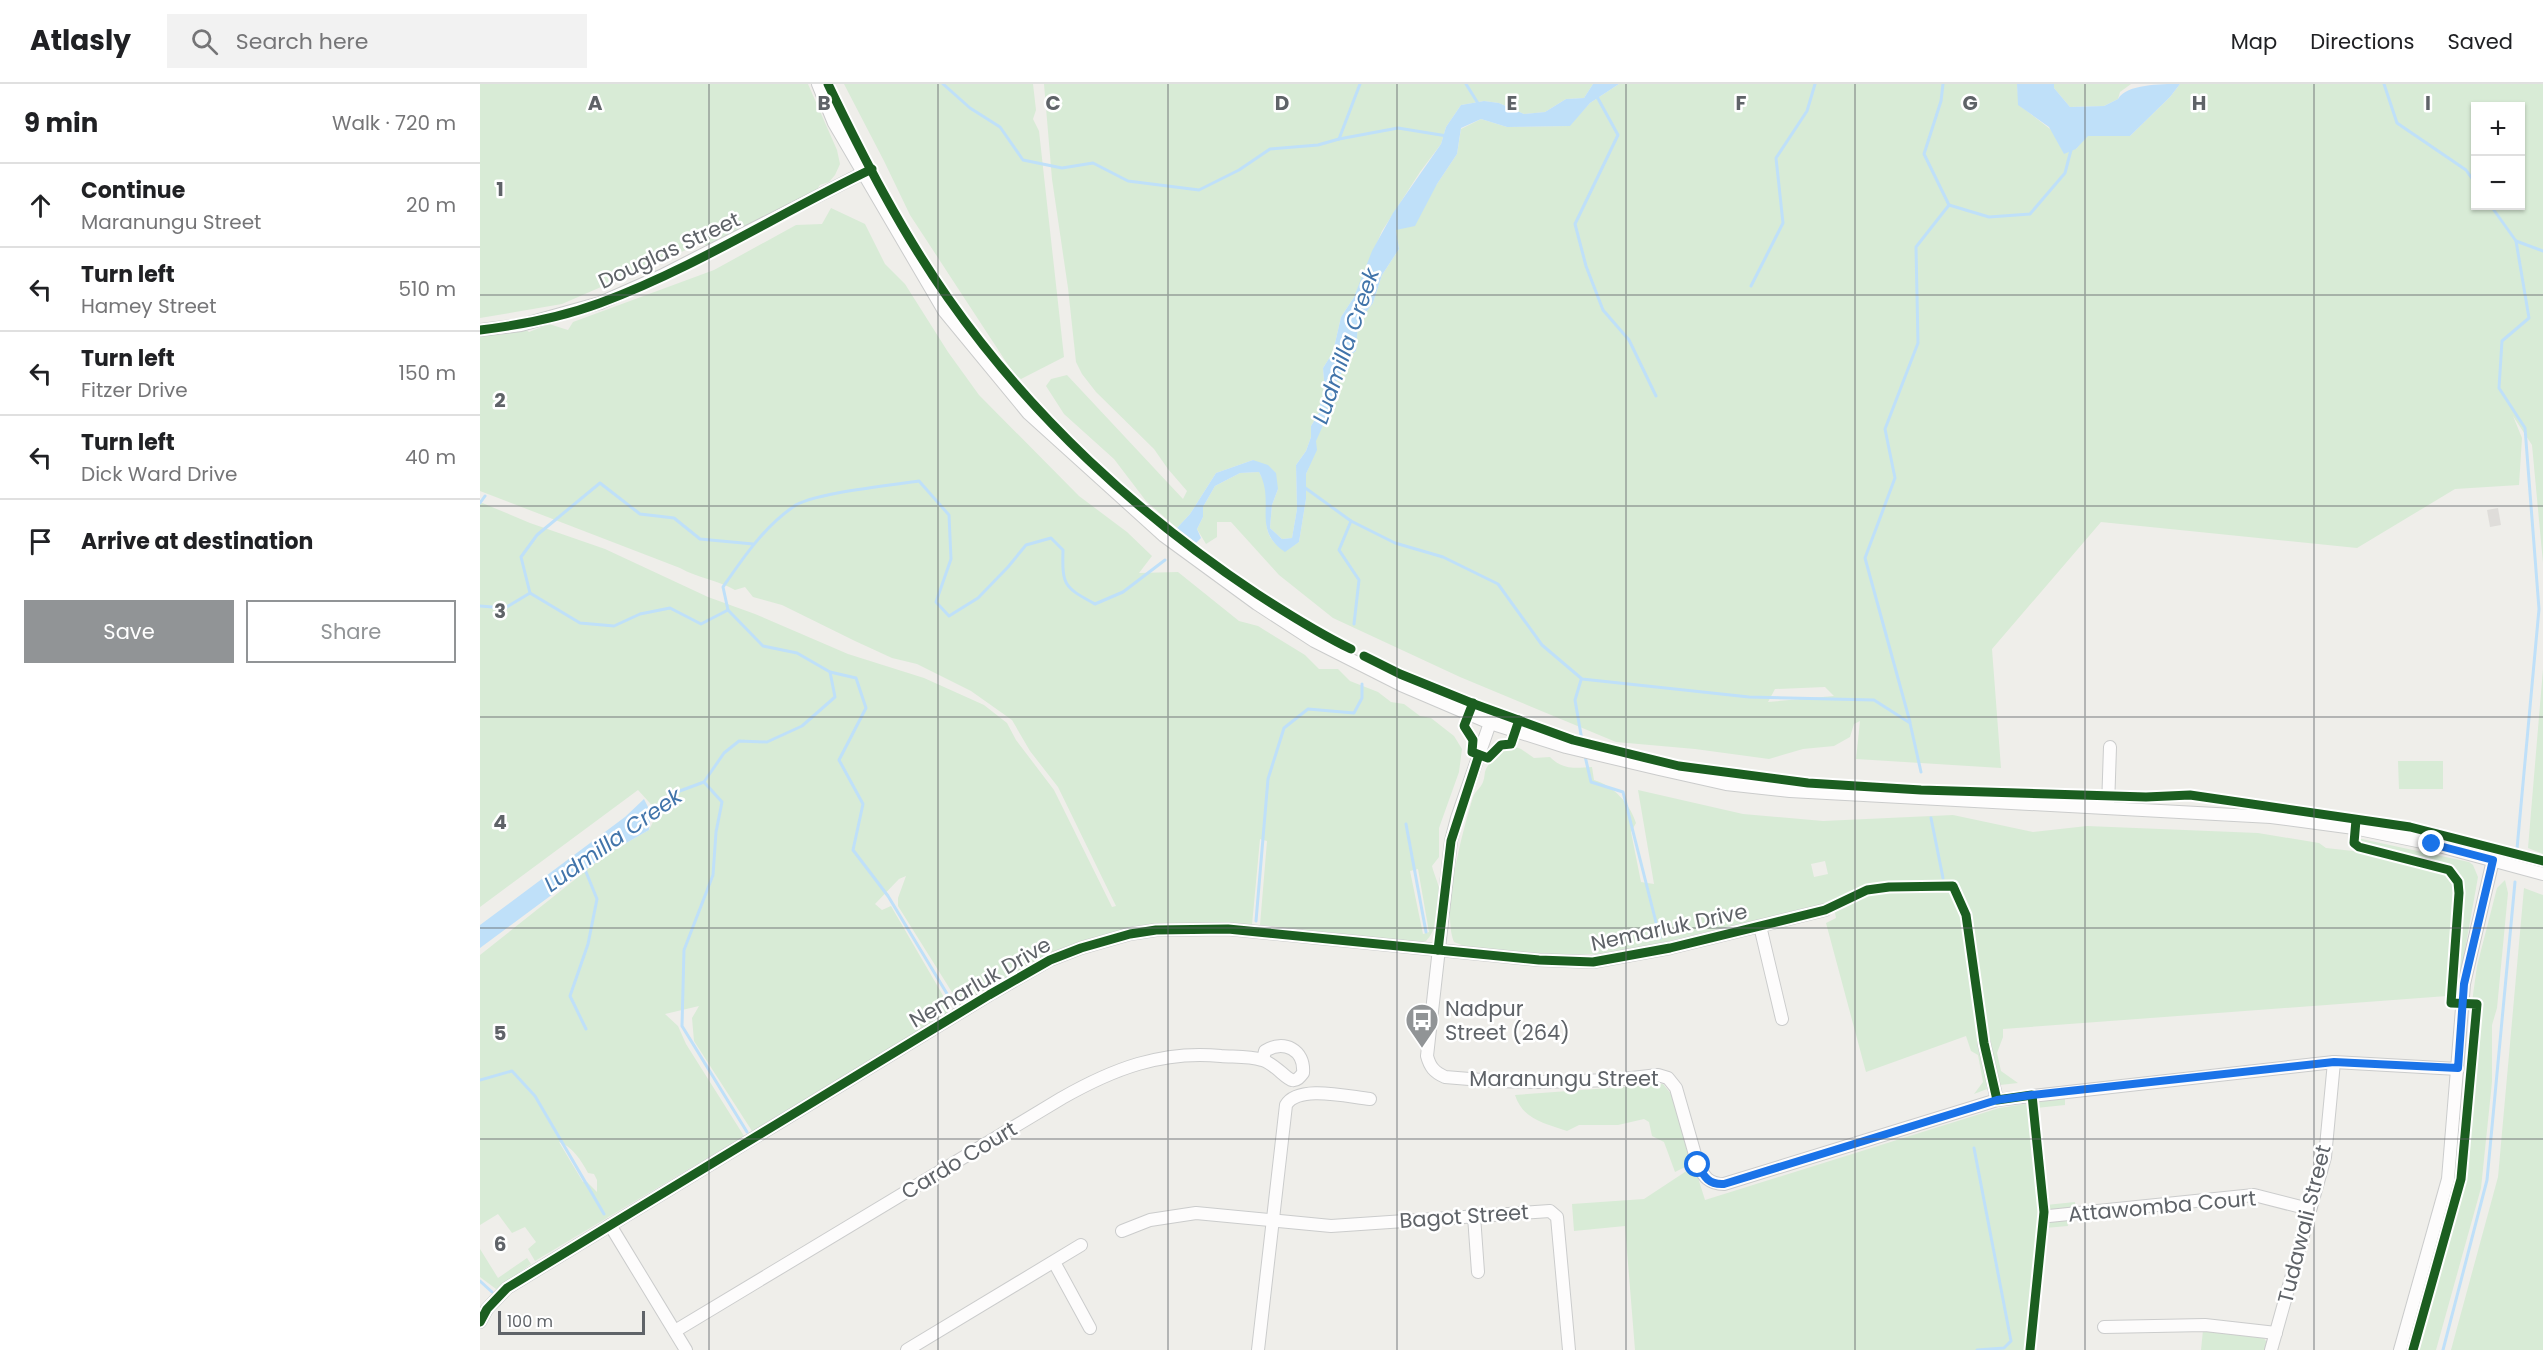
<!DOCTYPE html>
<meta charset="utf-8">
<style>
:root{--surface:#fff;--page:#f2f2f2;--text:#202124;--muted:#757577;--line:#e0e0e0;--accent:#919496}
body{margin:0;font-family:Poppins,sans-serif;background:var(--page);color:var(--text)}
.controls{position:absolute;right:18px;top:18px;display:grid;overflow:hidden;border-radius:0px;box-shadow:0 2px 4px #0004}
.controls button{width:54px;height:54px;display:grid;place-items:center;padding:0;border:0;border-bottom:2px solid var(--line);background:var(--surface);color:var(--text);font:30px sans-serif}
.scale{position:absolute;left:18px;bottom:15px;width:147px;box-sizing:border-box;padding-left:6px;border:3px solid #5f6368;border-top:0;font-size:16px;line-height:21px;white-space:nowrap;color:#5f6368;-webkit-text-stroke:4px #fff;paint-order:stroke}
.stop{position:absolute;width:18px;height:18px;margin:-14px;border:4px solid #1a73e8;border-radius:50%;background:#fff}
.stop.end{background:#1a73e8;border-color:#fff;box-shadow:0 2px 6px #0008}
.list{margin:0;padding:0;list-style:none}
h2{display:flex;justify-content:space-between;align-items:center;height:78px;margin:0;padding:0 24px;font-size:26px}
h2 small{font-size:20px;font-weight:400;color:var(--muted)}
.list li{display:grid;grid-template-columns:39px 1fr auto;gap:18px;align-items:center;box-sizing:border-box;height:84px;padding:0 24px;border-top:2px solid var(--line)}
.list b{display:block;font-size:22px;white-space:nowrap}
.list p{margin:0;font-size:20px;white-space:nowrap;color:var(--muted)}
.list em{font-size:20px;font-style:normal;color:var(--muted)}
.actions{display:flex;gap:12px;padding:18px 24px}
.actions a{flex:1;padding:14px 0;border:2px solid var(--accent);border-radius:0px;text-align:center;font-size:21px;color:var(--accent)}
.actions .main{background:var(--accent);color:#fff}
.icon{flex:none;width:33px;height:33px;fill:none;stroke:currentColor;stroke-width:2;stroke-linecap:round;stroke-linejoin:round}
.map{position:relative;flex:none;width:2063px;height:1266px;overflow:hidden}
header{display:flex;align-items:center;gap:36px;box-sizing:border-box;height:84px;padding:0 30px;background:var(--surface);border-bottom:2px solid var(--line)}
header strong{font-size:28px}
nav{display:flex;gap:33px;margin-inline-start:auto;font-size:21px}
.search{width:420px;height:54px;background:var(--page);display:flex;align-items:center;gap:15px;box-sizing:border-box;padding:0 21px;border-radius:0px;color:var(--muted);font-size:22px}
main{display:flex}
aside{flex:1;background:var(--surface)}
.map>svg:first-child{display:block}
.industrial{fill:#dfddda}
.green{fill:#d8ebd6;fill-rule:evenodd}
.water{fill:#bfe0f9}
.lines{fill:none;stroke-linecap:round;stroke-linejoin:round}
.stream{stroke:#bfe0f9;stroke-width:3}
.minor-casing{stroke:#cbcccc;stroke-width:14}
.minor{stroke:#fdfcfc;stroke-width:12}
.cycleway-casing{stroke:#fff;stroke-width:13}
.cycleway{stroke:#1b5e20;stroke-width:9}
.route{stroke:#1a73e8;stroke-width:8}
.grid{fill:none;stroke:#5f6368;stroke-width:1.5;stroke-opacity:0.55}
.labels{text-anchor:middle;dominant-baseline:central;stroke-width:5;stroke-linejoin:round;paint-order:stroke}
.street-label{font-size:21px;fill:#5f6368;stroke:#fff}
.poi-label{font-size:21px;fill:#5f6368;stroke:#fff;text-anchor:start}
.water-label{font-size:22px;font-style:italic;fill:#4174aa;stroke:#fff}
.grid-label{font-size:20px;text-anchor:middle;font-weight:bold;fill:#5f6368;stroke:#fff;stroke-width:5;stroke-linejoin:round;paint-order:stroke}
</style>
<header>
<strong>Atlasly</strong>
<div class="search"><svg class="icon" aria-label="search" viewBox="0 0 24 24"><circle cx="10" cy="10" r="6"/><path d="M15 15l6 6"/></svg>Search here</div>
<nav><a>Map</a><a>Directions</a><a>Saved</a></nav>
</header>
<main>
<aside>
<h2>9 min<small>Walk · 720 m</small></h2>
<ul class="list">
<li><svg class="icon" aria-label="ahead" viewBox="0 0 24 24"><path d="M12 20V5M6 11l6-6 6 6"/></svg><div><b>Continue</b><p>Maranungu Street</p></div><em>20 m</em></li>
<li><svg class="icon" aria-label="left" viewBox="0 0 24 24"><path d="M17 20v-9H6M10 6l-5 5 5 5"/></svg><div><b>Turn left</b><p>Hamey Street</p></div><em>510 m</em></li>
<li><svg class="icon" aria-label="left" viewBox="0 0 24 24"><path d="M17 20v-9H6M10 6l-5 5 5 5"/></svg><div><b>Turn left</b><p>Fitzer Drive</p></div><em>150 m</em></li>
<li><svg class="icon" aria-label="left" viewBox="0 0 24 24"><path d="M17 20v-9H6M10 6l-5 5 5 5"/></svg><div><b>Turn left</b><p>Dick Ward Drive</p></div><em>40 m</em></li>
<li><svg class="icon" aria-label="arrive" viewBox="0 0 24 24"><path d="M6 21V4h12l-3 4 3 4H6"/></svg><div><b>Arrive at destination</b></div></li>
</ul>
<div class="actions"><a class="main">Save</a><a>Share</a></div>
</aside>
<div class="map">
<svg width="2063" height="1266" viewBox="0 0 2063 1266">
<rect width="100%" height="100%" fill="#efeeea"/>
<path class="industrial" d="M 2018,424 L 2021,441 L 2010,443 L 2007,426 Z"/>
<g class="green">
<path d="M 0,0 L 328,0 L 357,66 L 360,80 L 355,91 L 349,98 L 340,101 L 336,107 L 315,118 L 312,117 C 302,128 286,140 270,140 C 258,150 242,157 227,162 L 222,159 L 82,220 L 0,234 Z"/>
<path d="M 364,0 L 553,0 L 556,26 L 553,35 L 559,47 L 584,273 L 541,295 L 534,290 L 430,131 L 404,77 Z"/>
<path d="M 564,0 L 1113,0 L 1104,14 L 1086,15 L 1065,28 L 1044,30 L 1019,19 L 1004,17 L 981,21 L 966,43 L 961,60 L 940,88 L 902,147 L 874,213 L 861,233 L 853,268 L 843,284 L 845,310 L 840,317 L 840,327 L 831,342 L 831,353 L 826,367 L 816,381 L 817,425 L 812,454 L 802,455 L 790,444 L 792,421 L 798,405 L 773,376 L 736,389 L 710,430 L 697,444 L 666,417 L 634,375 L 584,330 L 566,302 L 571,295 L 587,291 L 703,415 L 707,407 L 688,385 L 674,365 L 616,308 L 602,290 L 596,278 L 588,204 L 572,95 Z"/>
<path d="M 1139,0 L 1537,0 L 1539,21 L 1596,65 L 1608,51 L 1650,52 L 1690,13 L 1700,0 L 2063,0 L 2063,479 L 2052,361 L 2033,332 L 2042,354 L 2039,401 L 1975,405 L 1877,464 L 1621,438 L 1512,565 L 1521,684 L 1376,675 L 1380,637 L 1374,640 L 1370,653 L 1354,662 L 1323,665 L 1289,675 L 1215,665 L 1136,658 L 980,593 L 853,534 L 799,491 L 751,438 L 737,438 L 737,453 L 726,460 L 717,445 L 723,433 L 723,423 L 735,402 L 760,389 L 779,388 C 781,392 784,397 786,401 C 793,430 774,447 805,467 L 819,458 L 826,415 L 826,390 L 836,366 L 835,357 L 845,337 L 857,296 L 864,285 L 866,274 L 876,267 L 878,239 L 893,219 L 902,191 L 919,165 L 916,146 L 957,100 L 977,70 L 981,45 L 1001,35 L 1027,43 L 1089,42 L 1110,19 ZM 1996,22 L 2040,22 L 2040,122 L 1996,122 ZM 1345,603 L 1354,612 L 1288,618 L 1295,605 Z"/>
<path d="M 1574,0 L 1651,0 L 1640,8 L 1638,15 L 1624,22 L 1590,23 L 1574,4 Z"/>
<path d="M 351,124 L 385,140 L 405,180 L 425,200 L 468,268 L 499,311 L 599,412 L 647,448 L 672,472 L 659,489 L 698,488 L 759,537 L 778,542 L 825,571 L 839,585 L 858,585 L 870,597 L 898,608 L 911,618 L 924,620 L 940,632 L 951,634 L 974,652 L 982,665 L 979,688 L 959,744 L 959,773 L 952,782 C 954,791 960,802 960,811 C 961,825 956,847 946,857 L 938,858 L 780,841 L 787,757 L 780,755 L 772,841 C 694,836 633,840 561,875 C 533,888 507,906 480,921 L 418,822 L 418,814 L 426,792 L 419,795 L 395,820 L 402,826 L 411,822 L 472,927 L 272,1047 L 214,957 L 212,934 L 219,922 L 185,930 L 198,942 L 206,960 L 264,1052 L 55,1177 L 48,1165 L 56,1158 L 45,1143 L 32,1149 L 18,1130 L 0,1141 L 0,871 L 127,770 L 169,746 L 178,728 L 158,706 L 0,823 L 0,418 L 50,439 L 125,465 L 228,513 L 275,530 L 368,570 L 444,594 L 504,621 L 527,639 L 536,656 L 574,706 L 632,823 L 636,822 L 578,703 L 550,667 L 532,636 L 491,607 L 437,580 L 412,574 L 375,557 L 302,521 L 273,513 L 265,503 L 255,506 C 237,496 218,494 200,484 L 0,407 L 0,251 L 21,251 L 29,247 L 45,245 L 49,248 L 69,240 L 88,246 L 93,238 L 234,186 L 316,141 L 342,140 ZM 938,785 L 949,848 L 943,850 L 930,787 ZM 79,1058 C 92,1062 101,1076 108,1089 L 114,1090 L 117,1096 L 117,1108 L 107,1098 L 103,1098 Z"/>
<path d="M 2063,585 L 2063,770 L 2048,764 Z"/>
<path d="M 1027,660 L 1041,665 L 1054,674 L 1070,673 C 1083,686 1094,684 1112,683 L 1114,696 C 1134,702 1150,720 1156,739 L 1151,748 L 1161,798 L 1174,800 L 1158,706 L 1263,730 L 1343,737 L 1473,731 L 1553,748 L 1607,742 L 1778,749 L 1839,759 L 1846,764 L 1873,767 L 1965,789 L 1971,797 L 1974,808 L 1967,912 L 1523,945 L 1523,953 L 1517,969 L 1521,987 L 1538,999 L 1520,1001 L 1502,972 L 1507,1005 L 1494,1010 L 1503,998 L 1498,971 L 1491,967 L 1486,952 L 1386,988 L 1346,839 L 1356,834 L 1353,818 L 1142,868 C 1088,874 1037,868 984,862 L 974,858 C 961,826 983,746 993,713 C 995,707 1001,704 1003,698 C 1005,693 1004,689 1006,685 C 1011,675 1020,669 1027,660 ZM 1345,777 L 1348,790 L 1334,793 L 1331,780 Z"/>
<path d="M 1918,677 L 1963,677 L 1963,705 L 1919,705 Z"/>
<path d="M 1877,754 L 1989,778 L 1993,781 L 1998,793 L 1976,916 L 1984,810 L 1982,797 L 1973,786 L 1962,781 L 1905,770 L 1879,760 Z"/>
<path d="M 2025,796 L 2028,809 L 2017,924 L 2012,941 L 2012,998 L 2001,1104 L 1956,1266 L 1938,1266 L 1985,1096 L 2000,920 L 1992,918 L 1997,882 L 2017,804 Z"/>
<path d="M 2044,804 L 2063,811 L 2063,1266 L 1971,1266 L 2018,1093 Z"/>
<path d="M 1991,922 L 1996,922 L 1981,1095 L 1933,1266 L 1929,1266 L 1977,1095 Z"/>
<path d="M 1183,1000 L 1192,1011 L 1225,1116 L 1519,1024 L 1551,1019 L 1562,1128 L 1548,1266 L 1155,1266 L 1145,1142 L 1094,1147 L 1092,1120 L 1164,1115 L 1208,1086 L 1207,1082 L 1195,1088 L 1184,1058 L 1172,1052 L 1169,1038 L 1164,1035 L 1138,1041 L 1099,1041 L 1087,1047 C 1065,1039 1043,1036 1035,1011 Z"/>
<path d="M 1585,1015 L 1585,1021 L 1556,1024 L 1556,1018 Z"/>
<path d="M 1595,1118 L 1595,1124 L 1587,1136 L 1588,1142 L 1565,1144 L 1566,1121 Z"/>
<path d="M 0,1165 L 18,1194 L 47,1174 L 51,1180 L 16,1205 L 0,1193 Z"/>
<path d="M 1723,1246 L 1783,1253 L 1788,1260 L 1787,1266 L 1721,1266 Z"/>
</g>
<g class="water">
<path d="M 1113,0 L 1139,0 L 1110,19 L 1090,42 L 1027,43 L 1001,35 L 981,44 L 977,70 L 957,100 L 935,142 L 916,146 L 919,165 L 902,191 L 893,219 L 878,239 L 876,267 L 866,274 L 864,285 L 857,296 L 845,337 L 836,357 L 837,366 L 826,390 L 826,415 L 819,458 L 805,468 C 771,445 796,419 779,388 L 760,389 L 735,402 L 723,423 L 723,433 L 717,445 L 721,454 L 716,459 L 697,444 L 710,430 L 736,389 L 773,376 L 788,381 L 796,389 L 798,405 L 792,421 L 790,444 L 802,455 L 812,454 L 817,425 L 816,381 L 826,367 L 831,353 L 831,342 L 840,327 L 840,317 L 845,310 L 843,284 L 853,268 L 861,233 L 874,213 L 892,167 L 913,129 L 961,60 L 966,43 L 981,21 L 1004,17 L 1019,19 L 1044,30 L 1065,28 L 1086,15 L 1104,14 Z"/>
<path d="M 1537,0 L 1574,0 L 1574,4 L 1590,23 L 1624,22 L 1638,15 C 1647,0 1680,0 1700,0 L 1690,13 L 1650,52 L 1608,52 L 1596,65 L 1584,70 L 1569,43 L 1538,21 Z"/>
<path d="M 164,715 L 171,729 L 169,746 L 127,770 L 0,864 L 0,841 L 145,733 Z"/>
</g>
<g class="lines">
<g class="stream">
<path d="M 463,0 L 490,24 L 520,43 L 543,76 L 582,84 L 613,79 L 648,97 L 719,106 L 759,86 L 790,65 L 838,61 L 859,55 L 918,44 L 967,52"/>
<path d="M 986,0 L 999,21"/>
<path d="M 1463,0 L 1461,17 L 1444,70 L 1469,121"/>
<path d="M 1904,0 L 1917,39 L 1986,86 L 1996,100"/>
<path d="M 1116,11 L 1138,51 L 1095,140 L 1106,182 L 1123,226 L 1149,256 L 1176,312"/>
<path d="M 859,55 L 880,0"/>
<path d="M 2011,122 L 2036,157 L 2063,167"/>
<path d="M 2036,157 L 2049,234 L 2022,257 L 2019,304 L 2045,344 L 2059,525 L 2037,765"/>
<path d="M 1271,202 L 1303,139 L 1296,74 L 1327,27 L 1335,0"/>
<path d="M 824,403 L 871,437 L 915,459 L 963,473 L 1018,500 L 1062,561 L 1102,595 L 1269,613 L 1394,616 L 1430,639 L 1441,688"/>
<path d="M 0,419 L 5,412"/>
<path d="M 871,437 L 859,466 L 879,496 L 874,540"/>
<path d="M 0,522 L 25,524 L 50,509"/>
<path d="M 248,526 L 221,540 L 190,524 L 160,530 L 134,542 L 100,539 L 50,509 L 41,473 L 57,451 L 120,399 L 160,430 L 194,434 L 220,455 L 273,460"/>
<path d="M 350,588 L 376,594 L 386,624 L 359,676 L 383,720 L 373,766 L 408,812 L 475,923"/>
<path d="M 1101,596 L 1095,616 L 1103,662"/>
<path d="M 1430,638 L 1385,474 L 1415,394 L 1405,345 L 1438,259 L 1436,163 L 1469,121 L 1509,133 L 1550,130 L 1585,89 L 1591,66"/>
<path d="M 1105,672 L 1111,698 L 1143,708 L 1180,854"/>
<path d="M 224,698 L 242,718 L 236,748 L 233,791 L 204,866 L 202,942 L 267,1048"/>
<path d="M 168,728 L 197,708 L 224,698 L 244,669 L 259,657 L 287,658 L 322,642 L 355,613 L 350,588 L 317,569 L 283,562 L 248,526 L 243,503 C 263,474 284,443 313,423 C 331,409 413,401 439,397 L 469,431 L 471,475 L 456,518 L 469,532 L 498,514 L 528,483 L 546,461 L 571,454 L 583,466 C 582,502 584,503 615,520 L 643,508 L 685,476"/>
<path d="M 1451,734 L 1463,794"/>
<path d="M 926,740 L 946,848"/>
<path d="M 104,783 L 117,815 L 108,860 L 90,912 L 106,945"/>
<path d="M 776,837 L 788,695 L 804,644 L 828,625 L 874,629 L 882,614 L 882,600"/>
<path d="M 0,996 L 32,987 L 55,1012 L 124,1130"/>
<path d="M 1494,1064 L 1531,1257 L 1524,1264 L 1497,1266"/>
<path d="M 0,1197 L 12,1208"/>
<path d="M 1963,1266 L 2007,1096 L 2035,798"/>
</g>
<g class="minor-casing">
<g id="minor">
<path d="M 338,0 L 354,39 L 464,227 L 548,329 L 684,452 L 777,520 L 834,557 L 921,601 L 1010,639 L 1086,663 L 1179,685 L 1246,700 L 1310,707 L 1791,733 L 1874,744 L 1952,760 L 2063,790"/>
<path d="M 0,246 L 41,241 L 120,219 L 181,192 L 383,89"/>
<path d="M 1010,639 L 977,734 L 971,757 L 947,972 C 950,983 954,988 965,993 L 1014,997 L 1057,998 L 1134,996 L 1178,991 L 1188,994 L 1196,1004 L 1218,1081 C 1224,1093 1229,1100 1244,1100 L 1517,1016 L 1854,978 L 1978,985"/>
<path d="M 1628,723 L 1630,663"/>
<path d="M 1280,842 L 1302,935"/>
<path d="M 1504,959 L 1517,1016"/>
<path d="M 994,1132 L 998,1188"/>
<path d="M 1569,1132 L 1774,1111 L 1829,1125"/>
<path d="M 130,1141 L 206,1266"/>
<path d="M 642,1147 L 670,1136 L 716,1129 L 851,1142 L 1070,1127 L 1077,1133 L 1089,1266"/>
<path d="M 574,1178 L 610,1244"/>
<path d="M 0,1238 L 7,1225 L 27,1204 L 509,911 L 570,876 L 601,864 L 650,850 L 676,846 L 748,845 L 1059,876 L 1113,878 L 1190,864 L 1345,826"/>
<path d="M 1624,1243 L 1725,1241 L 1796,1249"/>
<path d="M 195,1247 L 582,1014 C 633,985 682,966 741,972 C 754,973 769,972 782,976 C 794,979 806,995 812,996 C 817,997 820,993 823,989 C 825,966 804,955 785,967 L 783,976"/>
<path d="M 427,1266 L 601,1161"/>
<path d="M 778,1266 L 806,1021 C 818,1000 869,1013 890,1015"/>
<path d="M 1791,1266 L 1845,1073 L 1854,978"/>
<path d="M 1920,1266 L 1968,1095 L 1984,900 L 2013,776"/>
</g>
</g>
<use href="#minor" class="minor"/>
<g class="cycleway-casing">
<g id="cycleway">
<path d="M 348,0 C 383,73 421,147 468,214 C 550,331 658,431 777,510 C 808,530 838,549 871,565"/>
<path d="M 0,246 C 41,241 82,233 120,219 C 215,184 301,128 392,85"/>
<path d="M 884,572 L 920,590 L 994,620 L 1093,656 L 1199,682 L 1328,699 L 1441,706 L 1666,713 L 1710,711 L 1930,743 L 2063,777"/>
<path d="M 993,619 L 984,642 L 993,656 L 992,668 L 1008,674 L 1021,661 L 1031,660 L 1039,636"/>
<path d="M 1876,736 L 1874,759 L 1879,763 L 1969,786 L 1978,798 L 1979,809 L 1971,919 L 1997,920 L 1981,1095 L 1933,1266"/>
<path d="M 958,866 L 971,757 L 999,671"/>
<path d="M 0,1238 L 7,1225 L 27,1204 L 509,911 L 570,876 L 601,864 L 650,850 L 676,846 L 748,845 L 1059,876 L 1113,878 L 1190,864 L 1345,826 L 1387,806 L 1409,803 L 1473,802 L 1486,831 L 1504,959 L 1517,1016 L 1552,1011 L 1564,1128 L 1550,1266"/>
</g>
</g>
<use href="#cycleway" class="cycleway"/>
</g>
<g class="lines">
<path class="route" d="M 1218,1081 C 1224,1093 1229,1101 1244,1100 L 1517,1016 L 1552,1011 L 1854,978 L 1978,984 L 1984,900 L 2013,776 L 1952,760"/>
</g>
<path class="grid" d="M 229,0 L 229,1266M 458,0 L 458,1266M 688,0 L 688,1266M 917,0 L 917,1266M 1146,0 L 1146,1266M 1375,0 L 1375,1266M 1605,0 L 1605,1266M 1834,0 L 1834,1266M 0,211 L 2063,211M 0,422 L 2063,422M 0,633 L 2063,633M 0,844 L 2063,844M 0,1055 L 2063,1055"/>
<defs>
<g id="bus-pin" transform="scale(1.725)"><path d="M0 17L-7.5 6A9.5 9.5 0 1 1 7.5 6Z" fill="#919496" stroke="#fff"/><path d="M-5-6H5V4H4V6H2V4H-2V6H-4V4H-5ZM-3.5-4V0h7V-4ZM-3.5 1.2v1.5H-2V1.2ZM2 1.2v1.5H3.5V1.2Z" fill="#fff"/></g>
</defs>
<g fill-rule="evenodd">
<use href="#bus-pin" x="942" y="936"/>
</g>
<g class="labels">
<g class="street-label">
<text transform="translate(189 166) rotate(-25)">Douglas Street</text>
<text transform="translate(1189 843) rotate(-12)">Nemarluk Drive</text>
<text transform="translate(500 898) rotate(-30)">Nemarluk Drive</text>
<text x="1084" y="994">Maranungu Street</text>
<text transform="translate(479 1076) rotate(-31)">Cardo Court</text>
<text transform="translate(1682 1122) rotate(-5)">Attawomba Court</text>
<text transform="translate(984 1132) rotate(-4)">Bagot Street</text>
<text transform="translate(1824 1140) rotate(-76)">Tudawali Street</text>
</g>
<g class="poi-label">
<text x="965" y="924">Nadpur<tspan x="965" dy="24">Street (264)</tspan></text>
</g>
<g class="water-label">
<text transform="translate(866 262) rotate(-71)">Ludmilla Creek</text>
<text transform="translate(133 756) rotate(-35)">Ludmilla Creek</text>
</g>
</g>
<g class="grid-label">
<text x="115" y="26">A</text>
<text x="344" y="26">B</text>
<text x="573" y="26">C</text>
<text x="802" y="26">D</text>
<text x="1032" y="26">E</text>
<text x="1261" y="26">F</text>
<text x="1490" y="26">G</text>
<text x="1719" y="26">H</text>
<text x="1948" y="26">I</text>
<text x="20" y="112">1</text>
<text x="20" y="323">2</text>
<text x="20" y="534">3</text>
<text x="20" y="745">4</text>
<text x="20" y="956">5</text>
<text x="20" y="1167">6</text>
</g>
</svg>
<div class="controls">
<button>+</button>
<button>−</button>
</div>
<div class="scale">100 m</div>
<div class="stop" style="left:1218px;top:1081px"></div>
<div class="stop end" style="left:1952px;top:760px"></div>
</div>
</main>
